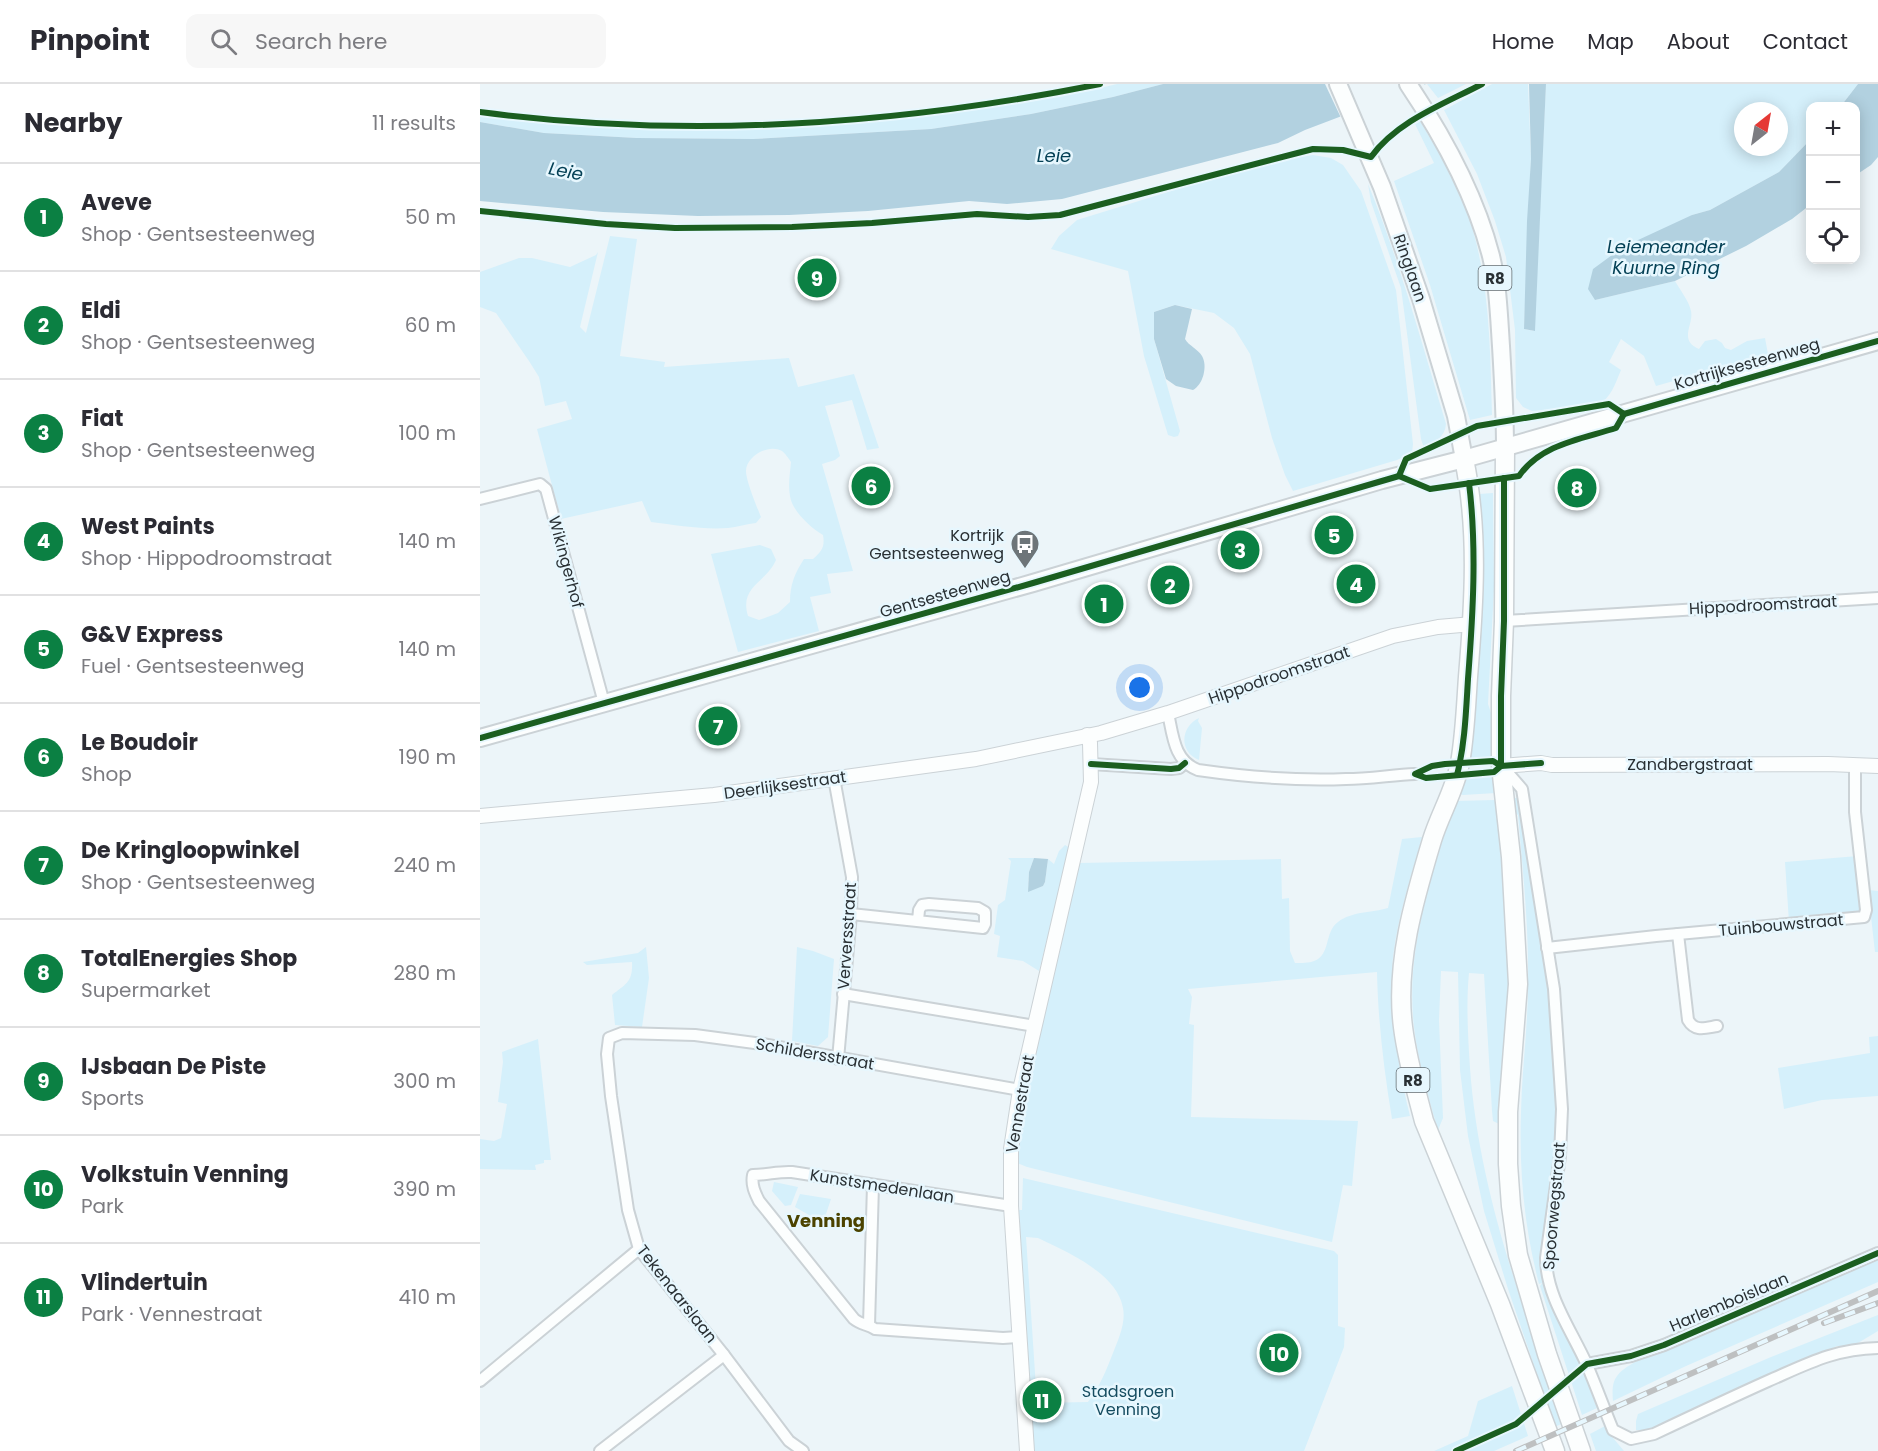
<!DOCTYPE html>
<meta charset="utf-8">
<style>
:root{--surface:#fff;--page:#f7f7f7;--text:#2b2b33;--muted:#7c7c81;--line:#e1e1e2;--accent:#0b8043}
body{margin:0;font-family:Poppins,sans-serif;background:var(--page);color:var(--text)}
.controls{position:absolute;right:18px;top:18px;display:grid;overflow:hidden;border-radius:12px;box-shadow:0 3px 15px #0003}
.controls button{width:54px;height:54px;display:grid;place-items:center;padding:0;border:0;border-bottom:2px solid var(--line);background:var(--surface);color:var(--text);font:30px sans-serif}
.compass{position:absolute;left:1254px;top:18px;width:54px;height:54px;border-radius:50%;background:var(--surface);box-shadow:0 3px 15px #0003;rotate:31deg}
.you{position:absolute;left:660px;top:604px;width:21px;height:21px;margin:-15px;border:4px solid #fff;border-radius:50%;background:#1a73e8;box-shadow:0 0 0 9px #1a73e833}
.badge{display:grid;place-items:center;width:39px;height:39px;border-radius:50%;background:var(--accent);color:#fff;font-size:20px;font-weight:700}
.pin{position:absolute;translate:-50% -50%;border:3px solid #fff;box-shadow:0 2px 6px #0006}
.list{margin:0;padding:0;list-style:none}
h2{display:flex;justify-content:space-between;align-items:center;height:78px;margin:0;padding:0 24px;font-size:26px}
h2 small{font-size:20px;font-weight:400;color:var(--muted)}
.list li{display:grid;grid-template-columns:39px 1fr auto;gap:18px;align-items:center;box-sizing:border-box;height:108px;padding:0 24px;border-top:2px solid var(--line)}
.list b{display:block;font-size:22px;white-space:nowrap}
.list p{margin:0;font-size:20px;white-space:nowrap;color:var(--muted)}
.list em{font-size:20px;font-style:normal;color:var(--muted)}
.icon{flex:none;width:33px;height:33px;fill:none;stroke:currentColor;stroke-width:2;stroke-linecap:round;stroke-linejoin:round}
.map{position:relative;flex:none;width:1398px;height:1367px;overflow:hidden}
header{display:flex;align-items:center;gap:36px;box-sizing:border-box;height:84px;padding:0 30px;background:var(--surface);border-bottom:2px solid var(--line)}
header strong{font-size:28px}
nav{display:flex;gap:33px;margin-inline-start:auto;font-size:21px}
.search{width:420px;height:54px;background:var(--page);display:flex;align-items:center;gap:15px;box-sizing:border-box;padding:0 21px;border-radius:12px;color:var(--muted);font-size:22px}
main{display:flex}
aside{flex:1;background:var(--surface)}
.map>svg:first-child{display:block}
.green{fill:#d5f0fb;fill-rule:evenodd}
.water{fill:#b2d1e0}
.pier{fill:#ecf5f9}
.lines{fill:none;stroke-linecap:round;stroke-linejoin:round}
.minor-casing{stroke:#cbd2d6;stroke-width:14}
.tertiary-casing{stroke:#cbd2d6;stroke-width:16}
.primary-casing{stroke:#cbd2d6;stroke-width:20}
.trunk-casing{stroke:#cbd2d6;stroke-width:20}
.motorway-casing{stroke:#cbd2d6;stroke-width:21}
.minor{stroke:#fcfefe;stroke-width:10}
.tertiary{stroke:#fcfefe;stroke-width:14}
.primary{stroke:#fcfefe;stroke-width:16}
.trunk{stroke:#fcfefe;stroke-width:16}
.motorway{stroke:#fcfefe;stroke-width:18}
.rail-casing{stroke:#bec0c1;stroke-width:6}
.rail{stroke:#e7f7fe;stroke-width:4;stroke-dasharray:11;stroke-linecap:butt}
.cycleway-casing{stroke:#e7f7fe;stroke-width:10}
.cycleway{stroke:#1b5e20;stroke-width:6}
.labels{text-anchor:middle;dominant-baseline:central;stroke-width:5;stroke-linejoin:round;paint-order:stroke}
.shield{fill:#e7f7fe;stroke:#626c71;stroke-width:1.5}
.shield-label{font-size:15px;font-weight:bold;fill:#293034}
.street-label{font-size:16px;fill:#293034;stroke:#e7f7fe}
.poi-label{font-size:16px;fill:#293034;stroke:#e7f7fe;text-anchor:end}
.park-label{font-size:16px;fill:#154c60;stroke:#e7f7fe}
.water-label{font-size:18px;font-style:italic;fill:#044055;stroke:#e7f7fe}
.neighbourhood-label{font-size:18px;font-weight:bold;fill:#4b4300;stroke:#e7f7fe}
</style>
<header>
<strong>Pinpoint</strong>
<div class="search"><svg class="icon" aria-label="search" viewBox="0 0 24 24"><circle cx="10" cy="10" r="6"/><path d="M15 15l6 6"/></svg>Search here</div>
<nav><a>Home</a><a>Map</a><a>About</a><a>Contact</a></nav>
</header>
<main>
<aside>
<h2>Nearby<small>11 results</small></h2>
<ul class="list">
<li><span class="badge">1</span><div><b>Aveve</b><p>Shop · Gentsesteenweg</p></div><em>50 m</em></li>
<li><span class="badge">2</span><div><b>Eldi</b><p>Shop · Gentsesteenweg</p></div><em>60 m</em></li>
<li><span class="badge">3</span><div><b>Fiat</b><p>Shop · Gentsesteenweg</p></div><em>100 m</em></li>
<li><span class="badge">4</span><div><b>West Paints</b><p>Shop · Hippodroomstraat</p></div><em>140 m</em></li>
<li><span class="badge">5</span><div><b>G&amp;V Express</b><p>Fuel · Gentsesteenweg</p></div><em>140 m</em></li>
<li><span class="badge">6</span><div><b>Le Boudoir</b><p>Shop</p></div><em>190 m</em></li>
<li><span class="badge">7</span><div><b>De Kringloopwinkel</b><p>Shop · Gentsesteenweg</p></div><em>240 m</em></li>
<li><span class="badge">8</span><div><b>TotalEnergies Shop</b><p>Supermarket</p></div><em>280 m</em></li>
<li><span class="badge">9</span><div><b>IJsbaan De Piste</b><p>Sports</p></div><em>300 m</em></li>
<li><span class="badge">10</span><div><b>Volkstuin Venning</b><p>Park</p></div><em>390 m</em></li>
<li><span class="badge">11</span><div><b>Vlindertuin</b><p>Park · Vennestraat</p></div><em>410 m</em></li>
</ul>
</aside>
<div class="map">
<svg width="1398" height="1367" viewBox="0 0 1398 1367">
<rect width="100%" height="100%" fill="#ecf5f9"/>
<g class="green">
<path d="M 637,0 L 683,0 L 633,13 L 551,30 L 451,45 L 273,55 L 157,54 L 64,49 L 0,38 L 0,31 C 71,44 145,46 217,45 C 293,44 369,40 444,32 C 508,24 574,16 637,0 Z"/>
<path d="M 947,0 L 986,0 L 958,14 Z"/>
<path d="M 1012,0 L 1048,0 L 1051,75 L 1044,245 L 1054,247 L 1066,0 L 1378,0 L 1361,22 L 1330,22 L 1330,56 L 1299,88 L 1230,126 L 1212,131 L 1115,216 L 1195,197 C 1200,206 1209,217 1211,227 C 1214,241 1198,256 1219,265 L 1225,257 L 1236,255 L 1242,259 L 1245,264 L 1251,266 L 1267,257 L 1285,254 L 1288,270 L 1176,302 L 1164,272 L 1141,255 L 1129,278 L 1141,286 C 1135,300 1131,314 1118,321 L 1052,327 L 1043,323 L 1036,314 L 1035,246 L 1026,173 L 1015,137 L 997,90 L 964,26 ZM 1263,27 L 1299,27 L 1299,63 L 1263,63 Z"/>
<path d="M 940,37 C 956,64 974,92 985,122 C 1010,189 1010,261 1012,331 L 990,336 L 950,201 L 914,97 L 954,79 L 935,40 Z"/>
<path d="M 833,71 L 851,74 L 863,81 L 881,107 L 916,206 L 933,360 L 932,369 L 917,376 L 813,407 L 805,391 L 792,354 L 770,270 L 754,244 L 734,229 L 695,221 L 674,228 L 674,255 L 700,347 L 698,352 L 694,353 L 688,351 L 664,272 L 648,187 L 571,165 L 579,152 L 597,136 L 779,80 Z"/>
<path d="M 888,100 C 920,178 942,260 966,340 C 965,353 955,358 944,364 L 941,355 L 921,204 L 891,118 Z"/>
<path d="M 130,152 L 157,155 L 140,272 L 185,278 L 184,283 L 309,274 L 318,303 L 374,290 L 399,364 L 387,366 L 372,316 L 345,322 L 360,372 L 355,376 L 342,380 L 373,487 L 347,490 L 351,509 L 330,513 L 339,547 L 258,568 L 231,470 L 280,461 L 291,465 L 296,476 C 286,499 259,502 268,532 L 279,536 L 298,529 L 310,518 C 310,500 315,489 324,475 L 333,475 C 342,467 345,463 343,451 C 331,444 312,427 310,412 C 308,401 310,389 311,378 C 309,375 305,369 302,367 C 288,359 266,373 266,387 C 266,397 277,423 281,433 L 276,439 C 267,440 257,443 248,444 C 223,446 196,441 171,438 L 162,417 L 81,435 L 57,345 L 92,335 L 86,317 L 65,322 L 59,293 L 49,277 L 16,229 L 0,223 L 0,188 L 39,174 L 52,174 L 90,183 L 116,171 L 118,168 L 100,243 L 106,249 Z"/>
<path d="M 1013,409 L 1014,504 L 1008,620 L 1014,638 L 1014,675 L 987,677 L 1000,470 L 999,410 Z"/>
<path d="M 719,634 L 718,637 L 722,644 L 719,676 C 699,668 700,643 719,634 Z"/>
<path d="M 1014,690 L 1016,709 L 983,711 L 979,710 L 984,692 Z"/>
<path d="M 1033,714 L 1038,714 C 1055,821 1076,928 1076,1036 C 1076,1082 1066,1128 1060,1173 C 1059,1211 1081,1230 1094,1263 C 1102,1283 1109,1304 1117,1324 L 1102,1331 L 1060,1202 L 1062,1199 L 1059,1200 C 1044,1142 1039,1087 1041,1028 C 1042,985 1048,943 1048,900 C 1049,844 1043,788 1038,731 L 1034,728 Z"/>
<path d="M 1015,716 L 1029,855 L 1029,907 L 1019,1040 L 1013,1037 L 1012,1027 L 1004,890 L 989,889 C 986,920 988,953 990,984 C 999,1109 1043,1222 1083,1339 L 1075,1343 L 1028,1205 L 1004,1127 L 988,1052 L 980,986 L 978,888 L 961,887 L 959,936 L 963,1034 L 958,1046 C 948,1012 938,978 934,943 C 925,866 952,789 975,717 Z"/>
<path d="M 942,753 C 931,793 918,832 913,873 C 912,882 913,892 913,901 C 913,946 919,988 930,1032 L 912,1035 C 904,986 898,938 897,888 L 708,905 L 712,913 L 709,940 L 714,941 L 711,1033 L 878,1037 L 872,1102 L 863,1101 L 852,1158 L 547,1083 L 535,1078 L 558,957 L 599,779 L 801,775 L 802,815 L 809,814 L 810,867 L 815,879 C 821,879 829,879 834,877 C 851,871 844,848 858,838 C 872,827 892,829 908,824 L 922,755 Z"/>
<path d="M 585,761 L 590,764 L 559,887 L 543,877 L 517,873 L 520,852 L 514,850 L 518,821 L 525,816 L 531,777 L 528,774 L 554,774 L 549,788 L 548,807 L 563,802 L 565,798 L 568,775 L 574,780 L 579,767 Z"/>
<path d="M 1378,772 L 1383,828 L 1309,838 L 1305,778 Z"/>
<path d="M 1388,806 L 1398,807 L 1398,868 L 1395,868 Z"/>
<path d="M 166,863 L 169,894 L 162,943 L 135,941 L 132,911 C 146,900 153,898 152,878 L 107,881 L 103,878 L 158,869 Z"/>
<path d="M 317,863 L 333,867 L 354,875 L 348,953 L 338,962 L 312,957 Z"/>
<path d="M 1398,952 L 1398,1012 L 1342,1016 L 1304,1025 L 1298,984 L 1390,969 L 1389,953 Z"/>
<path d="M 58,955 L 71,1076 L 64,1076 L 64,1079 L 55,1081 L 56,1086 L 0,1085 L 0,1055 L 14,1057 L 21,1054 L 27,1020 L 18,1018 L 23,978 L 22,968 Z"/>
<path d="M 543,1094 L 854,1167 L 858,1171 L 858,1242 L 865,1244 L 864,1263 L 824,1367 L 554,1367 L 538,1126 L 542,1126 ZM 546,1153 L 558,1154 C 587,1168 637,1189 643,1224 C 646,1239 638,1256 633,1269 C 626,1287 620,1302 608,1318 L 557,1319 Z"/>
<path d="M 294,1098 L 318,1103 L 311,1121 L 305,1122 L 292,1107 Z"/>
<path d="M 320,1110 L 351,1115 L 343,1139 L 315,1123 Z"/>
<path d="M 1398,1172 L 1398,1198 L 1206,1282 L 1133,1317 C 1131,1295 1136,1289 1155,1278 Z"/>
<path d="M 1398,1231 L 1398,1247 L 1373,1262 L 1357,1262 L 1187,1339 L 1166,1346 L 1156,1346 L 1156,1337 L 1158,1330 L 1291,1273 Z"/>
<path d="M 1032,1302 L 1048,1352 L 1014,1367 L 954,1367 L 988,1352 L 998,1317 Z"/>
<path d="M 1125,1342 L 1128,1348 L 1144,1367 L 1116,1367 L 1110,1350 Z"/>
</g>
<g class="water">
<path d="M 683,0 L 946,0 L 825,46 L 798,59 L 582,115 L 527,120 L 489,117 L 388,127 L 309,131 L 218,132 L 123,128 L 0,117 L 0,38 L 64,49 L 157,54 L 273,55 L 451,45 L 551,30 L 633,13 Z"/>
<path d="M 1049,0 L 1066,0 L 1055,247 L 1044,245 L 1047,137 L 1051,75 Z"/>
<path d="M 1378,0 L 1398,0 L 1398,73 L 1391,81 L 1376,91 L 1376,22 L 1361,22 Z"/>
<path d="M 1330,56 L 1330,121 L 1312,135 L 1266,162 L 1195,197 L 1115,216 L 1108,205 L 1113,185 L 1143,163 L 1212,131 L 1230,126 L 1299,88 Z"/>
<path d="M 695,221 L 712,225 L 705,255 C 709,262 718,265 722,272 C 728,282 723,301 713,306 L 696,302 L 686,295 L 674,255 L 674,228 Z"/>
<path d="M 554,774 L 568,775 L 565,798 L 563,802 L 548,808 L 549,788 Z"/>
</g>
<path class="pier" d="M 845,0 L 944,0 L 946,3 L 862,36 Z"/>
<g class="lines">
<g class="minor-casing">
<g id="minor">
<path d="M 0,415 L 60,400 L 66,405 L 124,619"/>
<path d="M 1024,537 L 1398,514"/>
<path d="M 688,629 C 693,652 694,677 718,686 C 767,693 817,697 866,695 C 889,695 912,691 935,690"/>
<path d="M 611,680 L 691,685 L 699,684 L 705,679"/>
<path d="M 1022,682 L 1042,705 L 1074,905 L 1082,1025 L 1080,1072 L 1066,1174 C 1066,1212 1092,1247 1107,1281 C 1116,1302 1124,1324 1133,1346 L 1151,1355 L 1174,1350 C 1212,1332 1250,1314 1288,1297 C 1327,1280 1354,1265 1398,1264"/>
<path d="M 354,694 L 372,793 L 371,830 L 358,975"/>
<path d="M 371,830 L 503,844 L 505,840 L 505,828 L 498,824 L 449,820 L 442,821 L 439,826 L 438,837"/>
<path d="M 1198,850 L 1208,936 C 1215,948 1225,944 1237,942"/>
<path d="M 1067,864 L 1176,852 L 1384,833 L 1386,826 L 1375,728 L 1375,682"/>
<path d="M 363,910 L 555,942"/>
<path d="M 531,1122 L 312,1088 C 299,1087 287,1091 273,1091 C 271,1101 275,1109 279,1117 L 374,1235 C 381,1241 388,1240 395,1245 L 523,1254 L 539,1253"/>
<path d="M 389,1241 L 393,1101"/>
<path d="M 1107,1280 L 1151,1272 L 1184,1261 L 1398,1169"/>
<path d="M 0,1297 L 159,1165"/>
<path d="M 120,1367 L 244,1271"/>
<path d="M 323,1367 L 309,1357 L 244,1271 L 159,1165 L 148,1126 L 131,1012 L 127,970 L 129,954 L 142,949 L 215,951 L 282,960 L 540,1006"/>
</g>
</g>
<g class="tertiary-casing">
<g id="tertiary">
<path d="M 1021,682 L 1061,679 L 1072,681 L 1348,680 L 1398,682"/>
<path d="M 0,732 L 234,711 L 496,675 L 621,649 L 688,629 L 913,552 L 958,543 L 993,540"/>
<path d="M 547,1367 L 531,1122 L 531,1065 L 540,1006 L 611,698 L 610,659 L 607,651"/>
</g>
</g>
<g class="primary-casing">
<path id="primary" d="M 0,654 L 553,499 L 902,396 L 984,375 L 1398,257"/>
</g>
<g class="trunk-casing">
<g id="trunk">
<path d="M 858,0 L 902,103 L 941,215 L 976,332 L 984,375"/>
<path d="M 928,0 C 963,52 995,110 1011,172 C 1018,201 1019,232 1021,262 C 1023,296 1025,329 1025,363"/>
</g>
</g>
<g class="motorway-casing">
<g id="motorway">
<path d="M 1025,363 L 1024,537 L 1021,612 L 1021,682 L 1031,773 L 1038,900 L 1028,1028 L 1028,1080 L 1031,1122 L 1038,1171 L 1067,1270 L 1101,1367"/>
<path d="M 984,375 C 999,446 994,521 988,593 C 986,621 985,651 980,679 C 975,706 960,730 952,756 C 934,816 915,880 923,943 C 927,975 936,1006 944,1037 L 1020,1220 L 1075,1367"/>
</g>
</g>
<use href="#minor" class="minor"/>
<use href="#tertiary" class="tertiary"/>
<use href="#primary" class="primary"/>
<use href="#trunk" class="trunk"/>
<use href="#motorway" class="motorway"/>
<g class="rail-casing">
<g id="rail">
<path d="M 1344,1239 L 1398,1219"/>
<path d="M 1036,1367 L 1398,1207"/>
</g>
</g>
<use href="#rail" class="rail"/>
<g class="cycleway-casing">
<g id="cycleway">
<path d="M 0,28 C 206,55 417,41 620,0"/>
<path d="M 0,127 L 126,140 L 195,144 L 312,143 L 392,139 L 497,130 L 548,133 L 580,131 L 833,65 L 863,66 L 891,73 C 917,37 964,20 1002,0"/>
<path d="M 1144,330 L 1398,257"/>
<path d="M 919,392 L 950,405 L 1039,392 C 1061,360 1102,355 1136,344 L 1144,330"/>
<path d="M 919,392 L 926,375 L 997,342 L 1129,320 L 1144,330"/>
<path d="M 0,654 L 553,499 L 919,392"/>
<path d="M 611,680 L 691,685 L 699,684 L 705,679"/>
<path d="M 1021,682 L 1021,612 L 1024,537 L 1024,394"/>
<path d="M 1021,682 L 1014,688 L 946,694 L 935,690 L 952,682 L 965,680 L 1013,677 L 1021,682 L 1061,679"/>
<path d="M 977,691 C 985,660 986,627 988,595 C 993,530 997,464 989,399"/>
<path d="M 976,1367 L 1036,1340 L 1107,1280 L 1151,1272 L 1184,1261 L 1398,1169"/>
</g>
</g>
<use href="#cycleway" class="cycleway"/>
</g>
<defs>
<g id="bus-pin" transform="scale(1.5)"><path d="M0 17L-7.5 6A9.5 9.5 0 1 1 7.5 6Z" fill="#6d7579" stroke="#e7f7fe"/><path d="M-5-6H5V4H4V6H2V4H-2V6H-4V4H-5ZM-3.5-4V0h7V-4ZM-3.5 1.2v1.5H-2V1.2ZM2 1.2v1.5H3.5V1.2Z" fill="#fff"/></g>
</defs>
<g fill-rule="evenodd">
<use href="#bus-pin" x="545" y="460"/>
</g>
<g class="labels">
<g class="shield">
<rect x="998.5" y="182" width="33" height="24" rx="4.5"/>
<rect x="916.5" y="984" width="33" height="24" rx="4.5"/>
</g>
<g class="shield-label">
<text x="1015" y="194">R8</text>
<text x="933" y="996">R8</text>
</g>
<g class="street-label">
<text transform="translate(930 184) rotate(71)">Ringlaan</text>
<text transform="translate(1267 280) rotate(-16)">Kortrijksesteenweg</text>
<text transform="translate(86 478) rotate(75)">Wikingerhof</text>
<text transform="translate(465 510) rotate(-16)">Gentsesteenweg</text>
<text transform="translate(1283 521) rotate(-3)">Hippodroomstraat</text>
<text transform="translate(799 591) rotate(-19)">Hippodroomstraat</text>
<text x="1210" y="680">Zandbergstraat</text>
<text transform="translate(305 701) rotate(-8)">Deerlijksestraat</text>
<text transform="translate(1301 841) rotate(-5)">Tuinbouwstraat</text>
<text transform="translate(367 852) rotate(-86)">Verversstraat</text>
<text transform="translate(335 970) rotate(10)">Schildersstraat</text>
<text transform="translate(540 1020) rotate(-80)">Vennestraat</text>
<text transform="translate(402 1102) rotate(9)">Kunstsmedenlaan</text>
<text transform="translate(1074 1122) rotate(-85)">Spoorwegstraat</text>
<text transform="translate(197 1210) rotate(52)">Tekenaarslaan</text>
<text transform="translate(1249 1218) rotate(-23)">Harlemboislaan</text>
</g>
<g class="poi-label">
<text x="524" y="451">Kortrijk<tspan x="524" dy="18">Gentsesteenweg</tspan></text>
</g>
<g class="park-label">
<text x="648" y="1307">Stadsgroen<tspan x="648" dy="18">Venning</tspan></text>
</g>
<g class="water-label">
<text x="574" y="71">Leie</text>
<text transform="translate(86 87) rotate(11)">Leie</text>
<text x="1186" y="162">Leiemeander<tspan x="1186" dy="21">Kuurne Ring</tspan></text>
</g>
<g class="neighbourhood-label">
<text x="346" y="1136">Venning</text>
</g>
</g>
</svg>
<div class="controls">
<button>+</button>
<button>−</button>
<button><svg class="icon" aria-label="locate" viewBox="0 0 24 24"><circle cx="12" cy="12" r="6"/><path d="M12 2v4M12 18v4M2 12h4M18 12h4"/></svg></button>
</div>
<svg class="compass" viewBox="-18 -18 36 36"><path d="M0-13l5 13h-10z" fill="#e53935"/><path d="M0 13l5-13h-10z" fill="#7c7c81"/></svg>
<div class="you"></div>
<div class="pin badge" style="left:624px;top:520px">1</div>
<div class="pin badge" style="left:690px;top:501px">2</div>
<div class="pin badge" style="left:760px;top:466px">3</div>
<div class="pin badge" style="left:876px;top:500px">4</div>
<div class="pin badge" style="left:854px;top:451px">5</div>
<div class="pin badge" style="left:391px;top:402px">6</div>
<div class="pin badge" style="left:238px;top:642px">7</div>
<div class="pin badge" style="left:1097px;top:404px">8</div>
<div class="pin badge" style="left:337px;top:194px">9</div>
<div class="pin badge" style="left:799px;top:1269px">10</div>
<div class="pin badge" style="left:562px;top:1316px">11</div>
</div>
</main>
